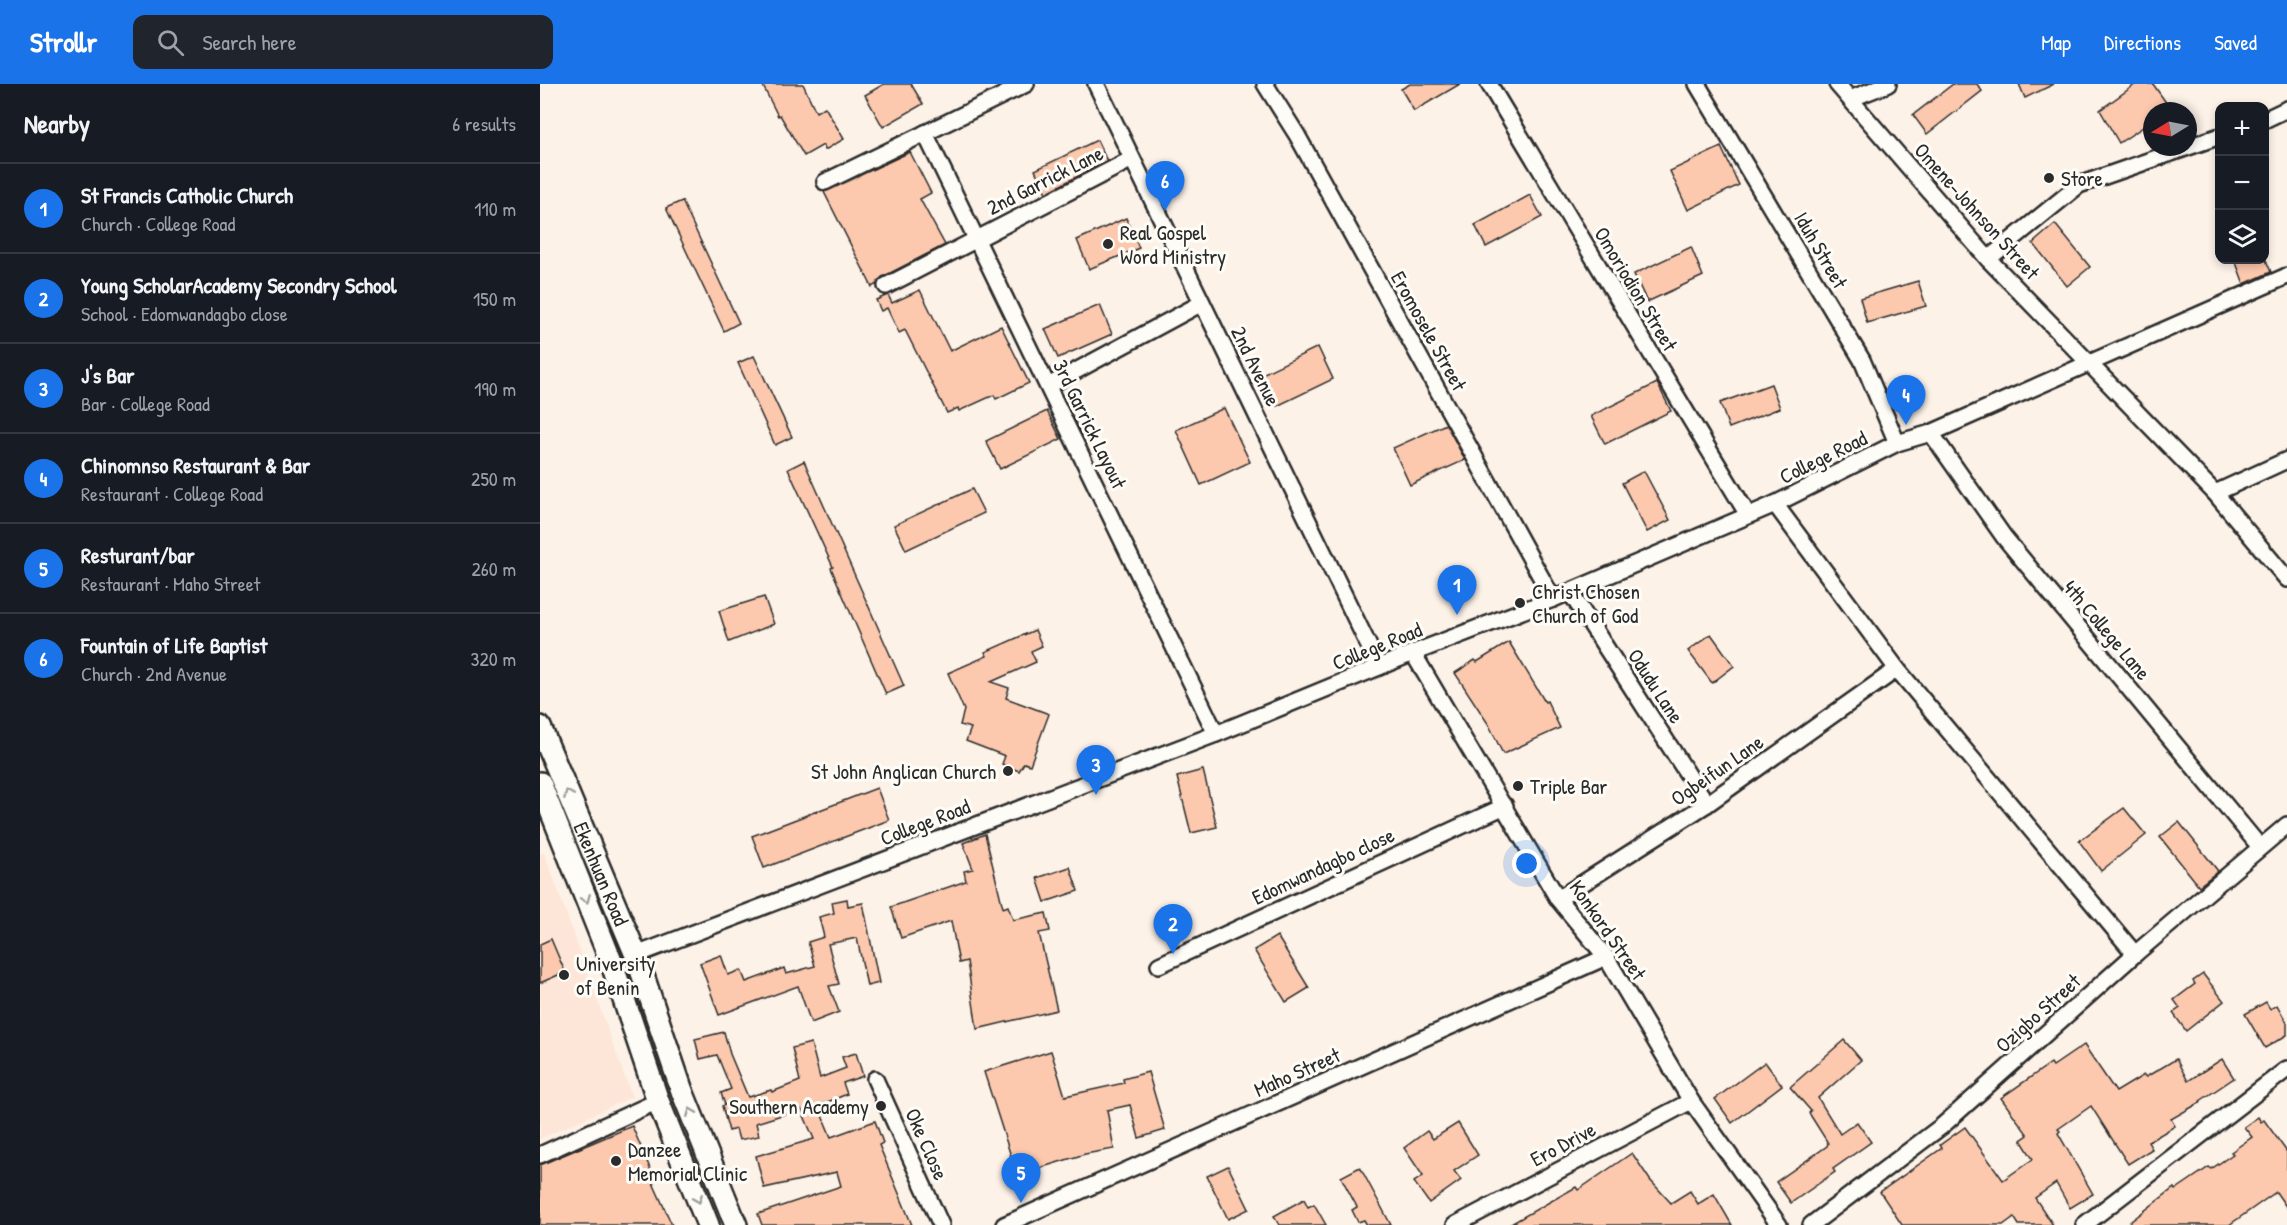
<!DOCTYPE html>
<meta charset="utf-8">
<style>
:root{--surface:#171b24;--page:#20242c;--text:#f1f3f6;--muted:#9ea1a6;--line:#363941;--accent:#1a73e8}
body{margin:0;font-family:"Patrick Hand",sans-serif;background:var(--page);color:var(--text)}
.controls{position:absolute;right:18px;top:18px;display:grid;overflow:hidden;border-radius:12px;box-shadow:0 3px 9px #0003}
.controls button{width:54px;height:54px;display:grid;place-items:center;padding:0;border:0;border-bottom:2px solid var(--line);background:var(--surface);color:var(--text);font:30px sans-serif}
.compass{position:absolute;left:1603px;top:18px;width:54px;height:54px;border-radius:50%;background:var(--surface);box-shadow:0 3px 9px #0003;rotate:260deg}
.you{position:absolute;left:987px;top:780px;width:21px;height:21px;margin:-15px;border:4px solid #fff;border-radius:50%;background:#1a73e8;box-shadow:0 0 0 9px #1a73e833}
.badge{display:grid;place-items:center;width:39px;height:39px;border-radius:50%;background:var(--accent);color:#fff;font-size:20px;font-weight:700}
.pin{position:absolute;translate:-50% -50px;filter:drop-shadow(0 2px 3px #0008)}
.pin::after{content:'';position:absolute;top:32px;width:21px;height:18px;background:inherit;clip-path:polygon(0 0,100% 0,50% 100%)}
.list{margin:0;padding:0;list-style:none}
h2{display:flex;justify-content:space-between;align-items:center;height:78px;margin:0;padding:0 24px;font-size:26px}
h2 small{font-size:20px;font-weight:400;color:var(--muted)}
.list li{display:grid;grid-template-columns:39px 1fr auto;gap:18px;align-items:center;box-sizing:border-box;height:90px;padding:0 24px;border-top:2px solid var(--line)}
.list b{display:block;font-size:22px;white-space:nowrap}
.list p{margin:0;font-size:20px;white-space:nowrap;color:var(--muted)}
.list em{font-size:20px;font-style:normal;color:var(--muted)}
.icon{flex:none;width:33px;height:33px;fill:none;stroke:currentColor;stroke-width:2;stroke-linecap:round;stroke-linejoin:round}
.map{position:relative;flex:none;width:1747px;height:1141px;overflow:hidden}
header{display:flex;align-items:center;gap:36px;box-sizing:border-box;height:84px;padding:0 30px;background:var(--accent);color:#fff}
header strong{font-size:28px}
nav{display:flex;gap:33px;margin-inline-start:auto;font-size:21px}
.search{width:420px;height:54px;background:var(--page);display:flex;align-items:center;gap:15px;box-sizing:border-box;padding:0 21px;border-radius:12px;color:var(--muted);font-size:22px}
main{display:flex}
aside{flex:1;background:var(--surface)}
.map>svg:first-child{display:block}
.built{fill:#fde6d7}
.building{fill:#fdc9ae;stroke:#2b2b2b;stroke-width:1.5}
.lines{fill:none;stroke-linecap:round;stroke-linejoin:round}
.street-casing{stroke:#2b2b2b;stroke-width:20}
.secondary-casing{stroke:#2b2b2b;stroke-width:26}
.street{stroke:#fdfcf7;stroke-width:15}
.secondary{stroke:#fdfcf7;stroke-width:21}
.oneway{stroke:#9e9e9b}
.poi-dot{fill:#2b2b2b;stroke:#fdfcf7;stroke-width:2}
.labels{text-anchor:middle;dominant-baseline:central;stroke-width:6;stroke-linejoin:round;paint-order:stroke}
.poi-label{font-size:21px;fill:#2b2b2b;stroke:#fdfcf7;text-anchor:start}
.street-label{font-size:21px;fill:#2b2b2b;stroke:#fdfcf7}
</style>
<header>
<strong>Strollr</strong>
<div class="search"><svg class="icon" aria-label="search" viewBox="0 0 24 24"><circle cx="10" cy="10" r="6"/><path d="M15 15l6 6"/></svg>Search here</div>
<nav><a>Map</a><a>Directions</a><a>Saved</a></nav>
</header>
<main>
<aside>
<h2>Nearby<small>6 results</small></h2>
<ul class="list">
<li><span class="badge">1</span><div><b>St Francis Catholic Church</b><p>Church · College Road</p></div><em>110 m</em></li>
<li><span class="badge">2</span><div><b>Young ScholarAcademy Secondry School</b><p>School · Edomwandagbo close</p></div><em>150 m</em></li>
<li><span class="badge">3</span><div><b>J's Bar</b><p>Bar · College Road</p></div><em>190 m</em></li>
<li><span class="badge">4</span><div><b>Chinomnso Restaurant &amp; Bar</b><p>Restaurant · College Road</p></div><em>250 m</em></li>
<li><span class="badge">5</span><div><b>Resturant/bar</b><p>Restaurant · Maho Street</p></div><em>260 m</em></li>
<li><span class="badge">6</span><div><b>Fountain of Life Baptist</b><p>Church · 2nd Avenue</p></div><em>320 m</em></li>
</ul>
</aside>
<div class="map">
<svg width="1747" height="1141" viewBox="0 0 1747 1141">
<rect width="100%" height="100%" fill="#fdf2e8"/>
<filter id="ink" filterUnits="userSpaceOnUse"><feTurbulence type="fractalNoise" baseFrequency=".0167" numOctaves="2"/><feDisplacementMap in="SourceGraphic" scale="12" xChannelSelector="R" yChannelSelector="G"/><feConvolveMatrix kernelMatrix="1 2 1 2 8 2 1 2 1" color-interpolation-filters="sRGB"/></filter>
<g filter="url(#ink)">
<path class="built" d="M 0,769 L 5,770 L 92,1013 L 0,1055 Z"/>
<g class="building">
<path d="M 222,0 L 263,0 L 276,28 L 285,23 L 304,55 L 285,66 L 283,61 L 264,72 L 240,31 L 238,32 Z"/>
<path d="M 344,0 L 371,0 L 383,20 L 343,43 L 325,11 Z"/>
<path d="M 870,0 L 920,0 L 874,27 L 861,5 Z"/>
<path d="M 1413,0 L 1437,0 L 1442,7 L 1387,50 L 1373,31 Z"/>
<path d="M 1479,0 L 1514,0 L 1485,14 Z"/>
<path d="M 1596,0 L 1613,0 L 1632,27 L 1612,27 L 1612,37 L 1579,59 L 1560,26 Z"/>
<path d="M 557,56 L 567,77 L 506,109 L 495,86 Z"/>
<path d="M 1181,63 L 1199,101 L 1148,126 L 1130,87 Z"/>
<path d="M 370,68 L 391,109 L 380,115 L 405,161 L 342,193 L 337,200 L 332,203 L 284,108 Z"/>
<path d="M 990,111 L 1002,133 L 946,163 L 935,141 Z"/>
<path d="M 142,117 L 199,239 L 184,247 L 126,124 Z"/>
<path d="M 586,134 L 599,164 L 549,185 L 537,156 Z"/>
<path d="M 1515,140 L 1550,183 L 1527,202 L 1493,159 Z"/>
<path d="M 1151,163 L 1163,192 L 1107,218 L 1094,190 Z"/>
<path d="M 1695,176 L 1726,176 L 1731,188 L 1704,200 Z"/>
<path d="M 1378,197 L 1386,222 L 1327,239 L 1320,214 Z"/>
<path d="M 380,206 L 410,267 L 461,242 L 489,299 L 456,315 L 454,311 L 419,327 L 418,324 L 407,329 L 365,246 L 359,249 L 347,224 L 341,227 L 336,216 L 348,211 L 352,219 Z"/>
<path d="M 560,221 L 572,250 L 518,274 L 505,245 Z"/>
<path d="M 778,263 L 793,295 L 737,322 L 722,290 Z"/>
<path d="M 214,272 L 252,353 L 235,361 L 198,279 Z"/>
<path d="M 1117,299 L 1131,327 L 1065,360 L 1051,332 Z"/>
<path d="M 1231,300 L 1240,324 L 1189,344 L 1180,319 Z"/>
<path d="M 684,324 L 710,378 L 661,401 L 636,346 Z"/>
<path d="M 507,327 L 521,355 L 460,385 L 446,357 Z"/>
<path d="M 906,340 L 925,376 L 870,401 L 853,364 Z"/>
<path d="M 264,377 L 364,602 L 346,610 L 291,484 L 293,483 L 248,385 Z"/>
<path d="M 1104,387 L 1130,436 L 1107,448 L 1082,399 Z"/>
<path d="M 432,405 L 444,429 L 366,466 L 354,441 Z"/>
<path d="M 224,513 L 234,540 L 189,558 L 179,527 Z"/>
<path d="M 495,546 L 502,562 L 491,567 L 496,578 L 451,598 L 469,604 L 466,614 L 509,630 L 490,681 L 484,679 L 479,687 L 462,680 L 465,672 L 426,657 L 431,644 L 420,641 L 424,626 L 408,589 L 447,572 L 445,568 Z"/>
<path d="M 1171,550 L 1194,582 L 1172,599 L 1148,567 Z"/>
<path d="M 969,558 L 1005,618 L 1007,617 L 1020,644 L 963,670 L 949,641 L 915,589 L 935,576 L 937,578 Z"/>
<path d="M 663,686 L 677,743 L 651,749 L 637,693 Z"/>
<path d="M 337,704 L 349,736 L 224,784 L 212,752 Z"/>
<path d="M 1584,724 L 1606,751 L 1561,787 L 1539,757 Z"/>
<path d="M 1639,738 L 1678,787 L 1659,802 L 1620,753 Z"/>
<path d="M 445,750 L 463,824 L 468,822 L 473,836 L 506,829 L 510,847 L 499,849 L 517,926 L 437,945 L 427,877 L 419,879 L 411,837 L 361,854 L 351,823 L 426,797 L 424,787 L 433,785 L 423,759 Z"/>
<path d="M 530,783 L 538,807 L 505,818 L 497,794 Z"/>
<path d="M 307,815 L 308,822 L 323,819 L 339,899 L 327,902 L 317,854 L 288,860 L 299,900 L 289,902 L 299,928 L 271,939 L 258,902 L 179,931 L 160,879 L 181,871 L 188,891 L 201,886 L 206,898 L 244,884 L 246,890 L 275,882 L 268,858 L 284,853 L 279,833 L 294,829 L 292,818 Z"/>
<path d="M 737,852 L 769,904 L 746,918 L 714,866 Z"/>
<path d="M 11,855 L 25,888 L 0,899 L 0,860 Z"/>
<path d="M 1663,890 L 1684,917 L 1646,947 L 1633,929 L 1640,924 L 1634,916 L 1655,900 L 1653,897 Z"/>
<path d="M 1726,918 L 1730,925 L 1737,921 L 1747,939 L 1747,951 L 1725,964 L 1705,930 Z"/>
<path d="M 184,948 L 190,970 L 208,1013 L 231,1006 L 232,1008 L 260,997 L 252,964 L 271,959 L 280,994 L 306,984 L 302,973 L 316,969 L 323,992 L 303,999 L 307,1010 L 278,1022 L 291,1053 L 335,1037 L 343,1059 L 339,1061 L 372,1141 L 222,1141 L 218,1130 L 301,1102 L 297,1088 L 224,1104 L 216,1072 L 274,1055 L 261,1025 L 216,1039 L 219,1052 L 199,1056 L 196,1045 L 189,1047 L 182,1022 L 185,1021 L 181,1009 L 191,1005 L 177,971 L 160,975 L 155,955 Z"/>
<path d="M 1304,956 L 1321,976 L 1278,1014 L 1300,1050 L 1317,1038 L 1331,1058 L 1293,1085 L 1295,1088 L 1251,1119 L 1236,1098 L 1287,1062 L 1288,1059 L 1269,1029 L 1271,1027 L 1250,1003 Z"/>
<path d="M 1544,961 L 1576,1008 L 1604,991 L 1606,993 L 1636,975 L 1648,997 L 1682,975 L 1694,994 L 1660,1017 L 1661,1018 L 1631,1035 L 1635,1042 L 1608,1058 L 1612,1065 L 1588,1080 L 1551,1022 L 1518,1045 L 1520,1047 L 1518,1049 L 1553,1110 L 1530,1124 L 1516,1099 L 1495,1114 L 1513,1141 L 1479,1141 L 1474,1133 L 1463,1141 L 1362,1141 L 1340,1108 L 1402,1064 L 1400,1061 L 1425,1043 L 1463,1096 L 1493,1075 L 1481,1056 L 1488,1051 L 1461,1014 L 1511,979 L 1513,982 Z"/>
<path d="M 511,967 L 525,1012 L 584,999 L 583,995 L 608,988 L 625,1046 L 599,1054 L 590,1021 L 567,1026 L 574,1065 L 545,1070 L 477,1091 L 444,988 Z"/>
<path d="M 1225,978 L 1242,1001 L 1192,1039 L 1175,1015 Z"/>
<path d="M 1718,1033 L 1721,1038 L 1724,1036 L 1747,1068 L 1747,1124 L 1736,1108 L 1689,1141 L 1586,1141 L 1634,1104 L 1635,1106 L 1669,1083 L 1671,1085 L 1693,1070 L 1691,1068 L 1712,1053 L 1704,1043 Z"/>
<path d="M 918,1039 L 938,1071 L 914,1087 L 921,1096 L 889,1119 L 874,1098 L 883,1092 L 864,1064 L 887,1047 L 893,1055 Z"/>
<path d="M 92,1042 L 112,1089 L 109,1090 L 132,1141 L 0,1141 L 0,1081 Z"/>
<path d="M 1092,1069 L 1110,1096 L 1131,1119 L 1150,1107 L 1158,1120 L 1174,1110 L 1192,1141 L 969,1141 L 1036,1103 L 1038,1106 Z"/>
<path d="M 688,1082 L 709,1125 L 688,1135 L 667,1092 Z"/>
<path d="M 820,1083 L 851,1141 L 827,1141 L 824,1136 L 818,1138 L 812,1126 L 817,1123 L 801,1093 Z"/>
<path d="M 764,1115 L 768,1123 L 774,1120 L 786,1141 L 739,1141 L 734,1132 Z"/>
</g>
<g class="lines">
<g class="street-casing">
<g id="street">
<path d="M 556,0 L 839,583"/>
<path d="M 725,0 L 757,51 L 1013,515"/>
<path d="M 949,0 L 1208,431"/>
<path d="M 1157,0 L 1322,276 L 1357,359"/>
<path d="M 1297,0 L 1448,175 L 1675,409 L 1747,495"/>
<path d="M 1310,15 L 1348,0"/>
<path d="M 1724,36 L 1747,25"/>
<path d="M 385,49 L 676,650"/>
<path d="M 285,98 L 486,0"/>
<path d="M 1448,175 L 1539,101 L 1680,52"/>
<path d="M 346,202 L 592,75"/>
<path d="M 508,302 L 662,219"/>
<path d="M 1391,349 L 1464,453 L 1720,763"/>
<path d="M 1675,409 L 1747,376"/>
<path d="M 1235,420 L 1357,585 L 1595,870"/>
<path d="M 1030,508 L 1167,720"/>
<path d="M 873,569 L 1018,815 L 1066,873 L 1151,1017 L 1239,1141"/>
<path d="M 1018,815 L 1167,720 L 1357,585"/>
<path d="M 96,871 L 676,650 L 873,569 L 1013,515 L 1235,420 L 1357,359 L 1391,349 L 1747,192"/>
<path d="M 619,881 L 965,722"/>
<path d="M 335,995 L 401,1141"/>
<path d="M 0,1071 L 118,1017"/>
<path d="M 464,1141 L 1066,873"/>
<path d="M 915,1141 L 1151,1017"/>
<path d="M 1271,1141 L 1402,1042 L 1595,870 L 1747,741"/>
<path d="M 1544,1141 L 1747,985"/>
</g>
</g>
<g class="secondary-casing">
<g id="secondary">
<path id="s1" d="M 0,643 L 96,871 L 142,1007 L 196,1141"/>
<path d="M 0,699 L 72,880 L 118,1017 L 168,1141"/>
</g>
</g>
<use href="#street" class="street"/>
<use href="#secondary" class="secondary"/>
</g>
<defs><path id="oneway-chevron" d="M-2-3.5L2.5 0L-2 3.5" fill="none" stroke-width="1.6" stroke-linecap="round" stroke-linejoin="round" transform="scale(1.5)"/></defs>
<g class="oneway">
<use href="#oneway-chevron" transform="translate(28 710) rotate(-113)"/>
<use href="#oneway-chevron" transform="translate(46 815) rotate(68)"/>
<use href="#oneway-chevron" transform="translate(151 1028) rotate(-112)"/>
<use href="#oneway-chevron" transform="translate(158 1115) rotate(68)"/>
</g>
</g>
<g class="poi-dot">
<circle cx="1509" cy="94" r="6"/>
<circle cx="568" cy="160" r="6"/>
<circle cx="980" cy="519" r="6"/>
<circle cx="468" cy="687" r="6"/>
<circle cx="978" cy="702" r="6"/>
<circle cx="24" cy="891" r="6"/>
<circle cx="341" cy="1022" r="6"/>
<circle cx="76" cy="1077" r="6"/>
</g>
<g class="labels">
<g class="poi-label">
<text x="1521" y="94">Store</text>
<text x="580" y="148">Real Gospel<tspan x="580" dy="24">Word Ministry</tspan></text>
<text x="992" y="507">Christ Chosen<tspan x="992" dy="24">Church of God</tspan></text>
<text x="456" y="687" text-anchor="end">St John Anglican Church</text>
<text x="990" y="702">Triple Bar</text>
<text x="36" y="879">University<tspan x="36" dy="24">of Benin</tspan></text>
<text x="329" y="1022" text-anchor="end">Southern Academy</text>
<text x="88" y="1065">Danzee<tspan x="88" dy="24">Memorial Clinic</tspan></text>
</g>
<g class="street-label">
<text transform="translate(505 96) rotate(-27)">2nd Garrick Lane</text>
<text transform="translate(1437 127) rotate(48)">Omene-Johnson Street</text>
<text transform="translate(1281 166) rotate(60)">Iduh Street</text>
<text transform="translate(1096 205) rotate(59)">Omoriodion Street</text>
<text transform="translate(889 247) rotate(61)">Eromosele Street</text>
<text transform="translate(716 282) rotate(64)">2nd Avenue</text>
<text transform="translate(550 340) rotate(64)">3rd Garrick Layout</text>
<text transform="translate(1283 373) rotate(-26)">College Road</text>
<text transform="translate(1567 546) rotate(50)">4th College Lane</text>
<text transform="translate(837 562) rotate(-22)">College Road</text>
<text transform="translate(1116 602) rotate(57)">Odudu Lane</text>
<text transform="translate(1177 686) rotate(-35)">Ogbeifun Lane</text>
<text transform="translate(385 738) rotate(-21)">College Road</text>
<text transform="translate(783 782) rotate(-25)">Edomwandagbo close</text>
<text stroke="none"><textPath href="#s1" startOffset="159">Ekenhuan Road</textPath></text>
<text transform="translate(1068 846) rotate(55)">Konkord Street</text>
<text transform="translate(1498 929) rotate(-42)">Ozigbo Street</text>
<text transform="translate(757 988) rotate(-24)">Maho Street</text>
<text transform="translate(387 1060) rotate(66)">Oke Close</text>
<text transform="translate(1023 1060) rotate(-28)">Ero Drive</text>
</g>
</g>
</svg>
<div class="controls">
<button>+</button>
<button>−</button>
<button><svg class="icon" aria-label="layers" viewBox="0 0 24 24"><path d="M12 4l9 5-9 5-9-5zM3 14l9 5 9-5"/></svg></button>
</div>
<svg class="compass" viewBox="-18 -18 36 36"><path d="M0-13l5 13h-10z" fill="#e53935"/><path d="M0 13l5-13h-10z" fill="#9ea1a6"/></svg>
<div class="you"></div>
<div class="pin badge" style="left:917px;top:531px">1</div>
<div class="pin badge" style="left:633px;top:870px">2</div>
<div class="pin badge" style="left:556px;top:711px">3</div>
<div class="pin badge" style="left:1366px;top:341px">4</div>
<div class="pin badge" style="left:481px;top:1119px">5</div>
<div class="pin badge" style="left:625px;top:127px">6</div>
</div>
</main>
